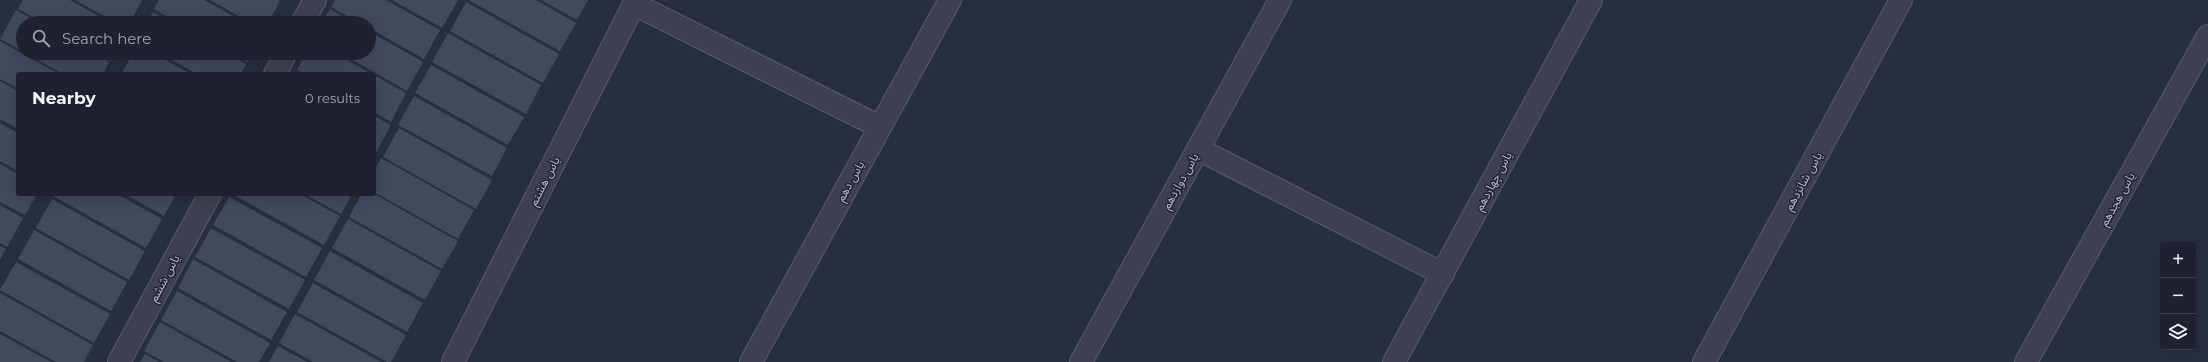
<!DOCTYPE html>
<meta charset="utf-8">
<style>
:root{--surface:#1e2230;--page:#262a38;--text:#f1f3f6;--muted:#a1a4ab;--line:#3c3f4c}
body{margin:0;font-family:Montserrat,"Noto Sans Arabic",sans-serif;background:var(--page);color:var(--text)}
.controls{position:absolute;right:12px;bottom:12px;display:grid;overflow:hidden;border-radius:4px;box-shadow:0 4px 16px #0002}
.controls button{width:36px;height:36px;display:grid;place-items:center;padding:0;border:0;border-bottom:1px solid var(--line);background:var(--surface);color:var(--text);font:20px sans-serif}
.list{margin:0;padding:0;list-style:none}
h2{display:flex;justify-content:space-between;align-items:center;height:52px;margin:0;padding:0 16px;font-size:17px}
h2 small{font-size:13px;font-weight:400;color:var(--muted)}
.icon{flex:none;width:22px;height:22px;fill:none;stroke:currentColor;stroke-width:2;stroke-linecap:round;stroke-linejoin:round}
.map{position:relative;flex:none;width:2208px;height:362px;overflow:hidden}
.search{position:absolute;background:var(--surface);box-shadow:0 4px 16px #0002;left:16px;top:16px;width:360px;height:44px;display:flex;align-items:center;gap:10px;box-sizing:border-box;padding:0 14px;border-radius:22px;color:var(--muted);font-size:15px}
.panel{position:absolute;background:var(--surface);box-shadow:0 4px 16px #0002;left:16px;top:72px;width:360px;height:124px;border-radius:4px}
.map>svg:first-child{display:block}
.building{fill:#43485d}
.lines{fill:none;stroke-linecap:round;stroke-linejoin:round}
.minor-casing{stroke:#575b6a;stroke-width:24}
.minor{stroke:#3c4050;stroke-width:22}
.labels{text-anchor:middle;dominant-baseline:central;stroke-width:3;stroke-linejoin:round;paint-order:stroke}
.street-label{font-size:12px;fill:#b9bcca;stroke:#212535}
</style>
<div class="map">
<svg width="2208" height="362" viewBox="0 0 2208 362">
<rect width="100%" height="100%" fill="#282d40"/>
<g class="building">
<path d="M 23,0 L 70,0 L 111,23 L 43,23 L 18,9 Z"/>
<path d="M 75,0 L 142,0 L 130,23 L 117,23 Z"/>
<path d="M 159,0 L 204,0 L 246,23 L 178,23 L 154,9 Z"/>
<path d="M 210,0 L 278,0 L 280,1 L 268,23 L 251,23 Z"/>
<path d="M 335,0 L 386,0 L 440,30 L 424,59 L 369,28 L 369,23 L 359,23 L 331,7 Z"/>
<path d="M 392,0 L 458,0 L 442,28 Z"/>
<path d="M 468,0 L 536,0 L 576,23 L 560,51 Z"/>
<path d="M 541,0 L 588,0 L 577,20 Z"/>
<path d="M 466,2 L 559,54 L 543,83 L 450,31 Z"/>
<path d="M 330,9 L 354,23 L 322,23 Z"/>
<path d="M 16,10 L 39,23 L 23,23 L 23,52 L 0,39 Z"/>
<path d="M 153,12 L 173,23 L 147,23 Z"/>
<path d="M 369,31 L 423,62 L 407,91 L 340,53 L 369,53 Z"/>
<path d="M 448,33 L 541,85 L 526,114 L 432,62 Z"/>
<path d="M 0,41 L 59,74 L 18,74 L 18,89 L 0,79 Z"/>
<path d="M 25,53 L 94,53 L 109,62 L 103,74 L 63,74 Z"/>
<path d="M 97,53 L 116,53 L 111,61 Z"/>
<path d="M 133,53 L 153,53 L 191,74 L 124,74 L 122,73 Z"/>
<path d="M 159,53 L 227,53 L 246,64 L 241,74 L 197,74 Z"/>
<path d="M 232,53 L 252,53 L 247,62 Z"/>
<path d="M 306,53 L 335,53 L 372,74 L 305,74 L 297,70 Z"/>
<path d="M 431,65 L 524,117 L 508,145 L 415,93 Z"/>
<path d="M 374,75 L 406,93 L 391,122 L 374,112 Z"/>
<path d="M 0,81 L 18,91 L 18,129 L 0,119 Z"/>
<path d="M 414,96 L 507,148 L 492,176 L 398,125 Z"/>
<path d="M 374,116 L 391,125 L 374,156 Z"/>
<path d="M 0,123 L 18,133 L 18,171 L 0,161 Z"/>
<path d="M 399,128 L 492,180 L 476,209 L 383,157 Z"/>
<path d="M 381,158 L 474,210 L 458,239 L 374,192 L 374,171 Z"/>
<path d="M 0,164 L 18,174 L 18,194 L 37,194 L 25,215 L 0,202 Z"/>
<path d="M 54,194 L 117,194 L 162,219 L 146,248 L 53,196 Z"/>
<path d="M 125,194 L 176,194 L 164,216 Z"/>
<path d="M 232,194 L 300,194 L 340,216 L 324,245 Z"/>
<path d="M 304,194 L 352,194 L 341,214 Z"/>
<path d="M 361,194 L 374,194 L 458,241 L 442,269 L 349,217 Z"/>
<path d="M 229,197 L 322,248 L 306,277 L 213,225 Z"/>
<path d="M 52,199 L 145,251 L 129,280 L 36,228 Z"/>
<path d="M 0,205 L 23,218 L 7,247 L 0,243 Z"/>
<path d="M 348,219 L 441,271 L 425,300 L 332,248 Z"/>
<path d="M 211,228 L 305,280 L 289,309 L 195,257 Z"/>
<path d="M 34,230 L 127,282 L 111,311 L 18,259 Z"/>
<path d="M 0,246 L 6,249 L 0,260 Z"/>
<path d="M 330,251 L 423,303 L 407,332 L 314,280 Z"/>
<path d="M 193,259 L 287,312 L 271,340 L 178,288 Z"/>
<path d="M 16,262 L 110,314 L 94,343 L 0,290 Z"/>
<path d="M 313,283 L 406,335 L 391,362 L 387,362 L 297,312 Z"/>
<path d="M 177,291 L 270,343 L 259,362 L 237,362 L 161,320 Z"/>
<path d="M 0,293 L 93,345 L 84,362 L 56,362 L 0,331 Z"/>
<path d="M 295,314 L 381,362 L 313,362 L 279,343 Z"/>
<path d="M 160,322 L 231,362 L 164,362 L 144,351 Z"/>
<path d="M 0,334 L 51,362 L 0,362 Z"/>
<path d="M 278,346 L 307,362 L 269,362 Z"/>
<path d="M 145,354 L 159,362 L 140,362 Z"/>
</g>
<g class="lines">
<g class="minor-casing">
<g id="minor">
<path d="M 634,4 L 880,127"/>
<path d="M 302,23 L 315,0"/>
<path d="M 275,74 L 286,53"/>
<path d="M 1198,149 L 1443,274"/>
<path d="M 119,362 L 210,194"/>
<path d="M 453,362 L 636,0"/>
<path d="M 751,362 L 950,0"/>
<path d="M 1081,362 L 1280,0"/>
<path d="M 1394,362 L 1591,0"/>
<path d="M 1704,362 L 1901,0"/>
<path d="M 2026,362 L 2208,36"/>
</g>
</g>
<use href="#minor" class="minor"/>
</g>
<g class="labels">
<g class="street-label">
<text transform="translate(544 181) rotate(-63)">یاس هشتم</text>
<text transform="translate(850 181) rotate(-61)">یاس دهم</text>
<text transform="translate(1180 181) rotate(-61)">یاس دوازدهم</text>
<text transform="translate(1493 181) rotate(-62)">یاس چهاردهم</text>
<text transform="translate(1803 181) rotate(-61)">یاس شانزدهم</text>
<text transform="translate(2117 199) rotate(-61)">یاس هجدهم</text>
<text transform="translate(164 278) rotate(-62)">یاس ششم</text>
</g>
</g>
</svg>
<div class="controls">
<button>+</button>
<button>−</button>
<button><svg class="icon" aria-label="layers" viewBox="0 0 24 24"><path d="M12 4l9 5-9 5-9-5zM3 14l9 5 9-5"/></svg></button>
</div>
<div class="search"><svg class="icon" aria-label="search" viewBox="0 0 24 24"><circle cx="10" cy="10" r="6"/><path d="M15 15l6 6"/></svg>Search here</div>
<section class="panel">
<h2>Nearby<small>0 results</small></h2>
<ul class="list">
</ul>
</section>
</div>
